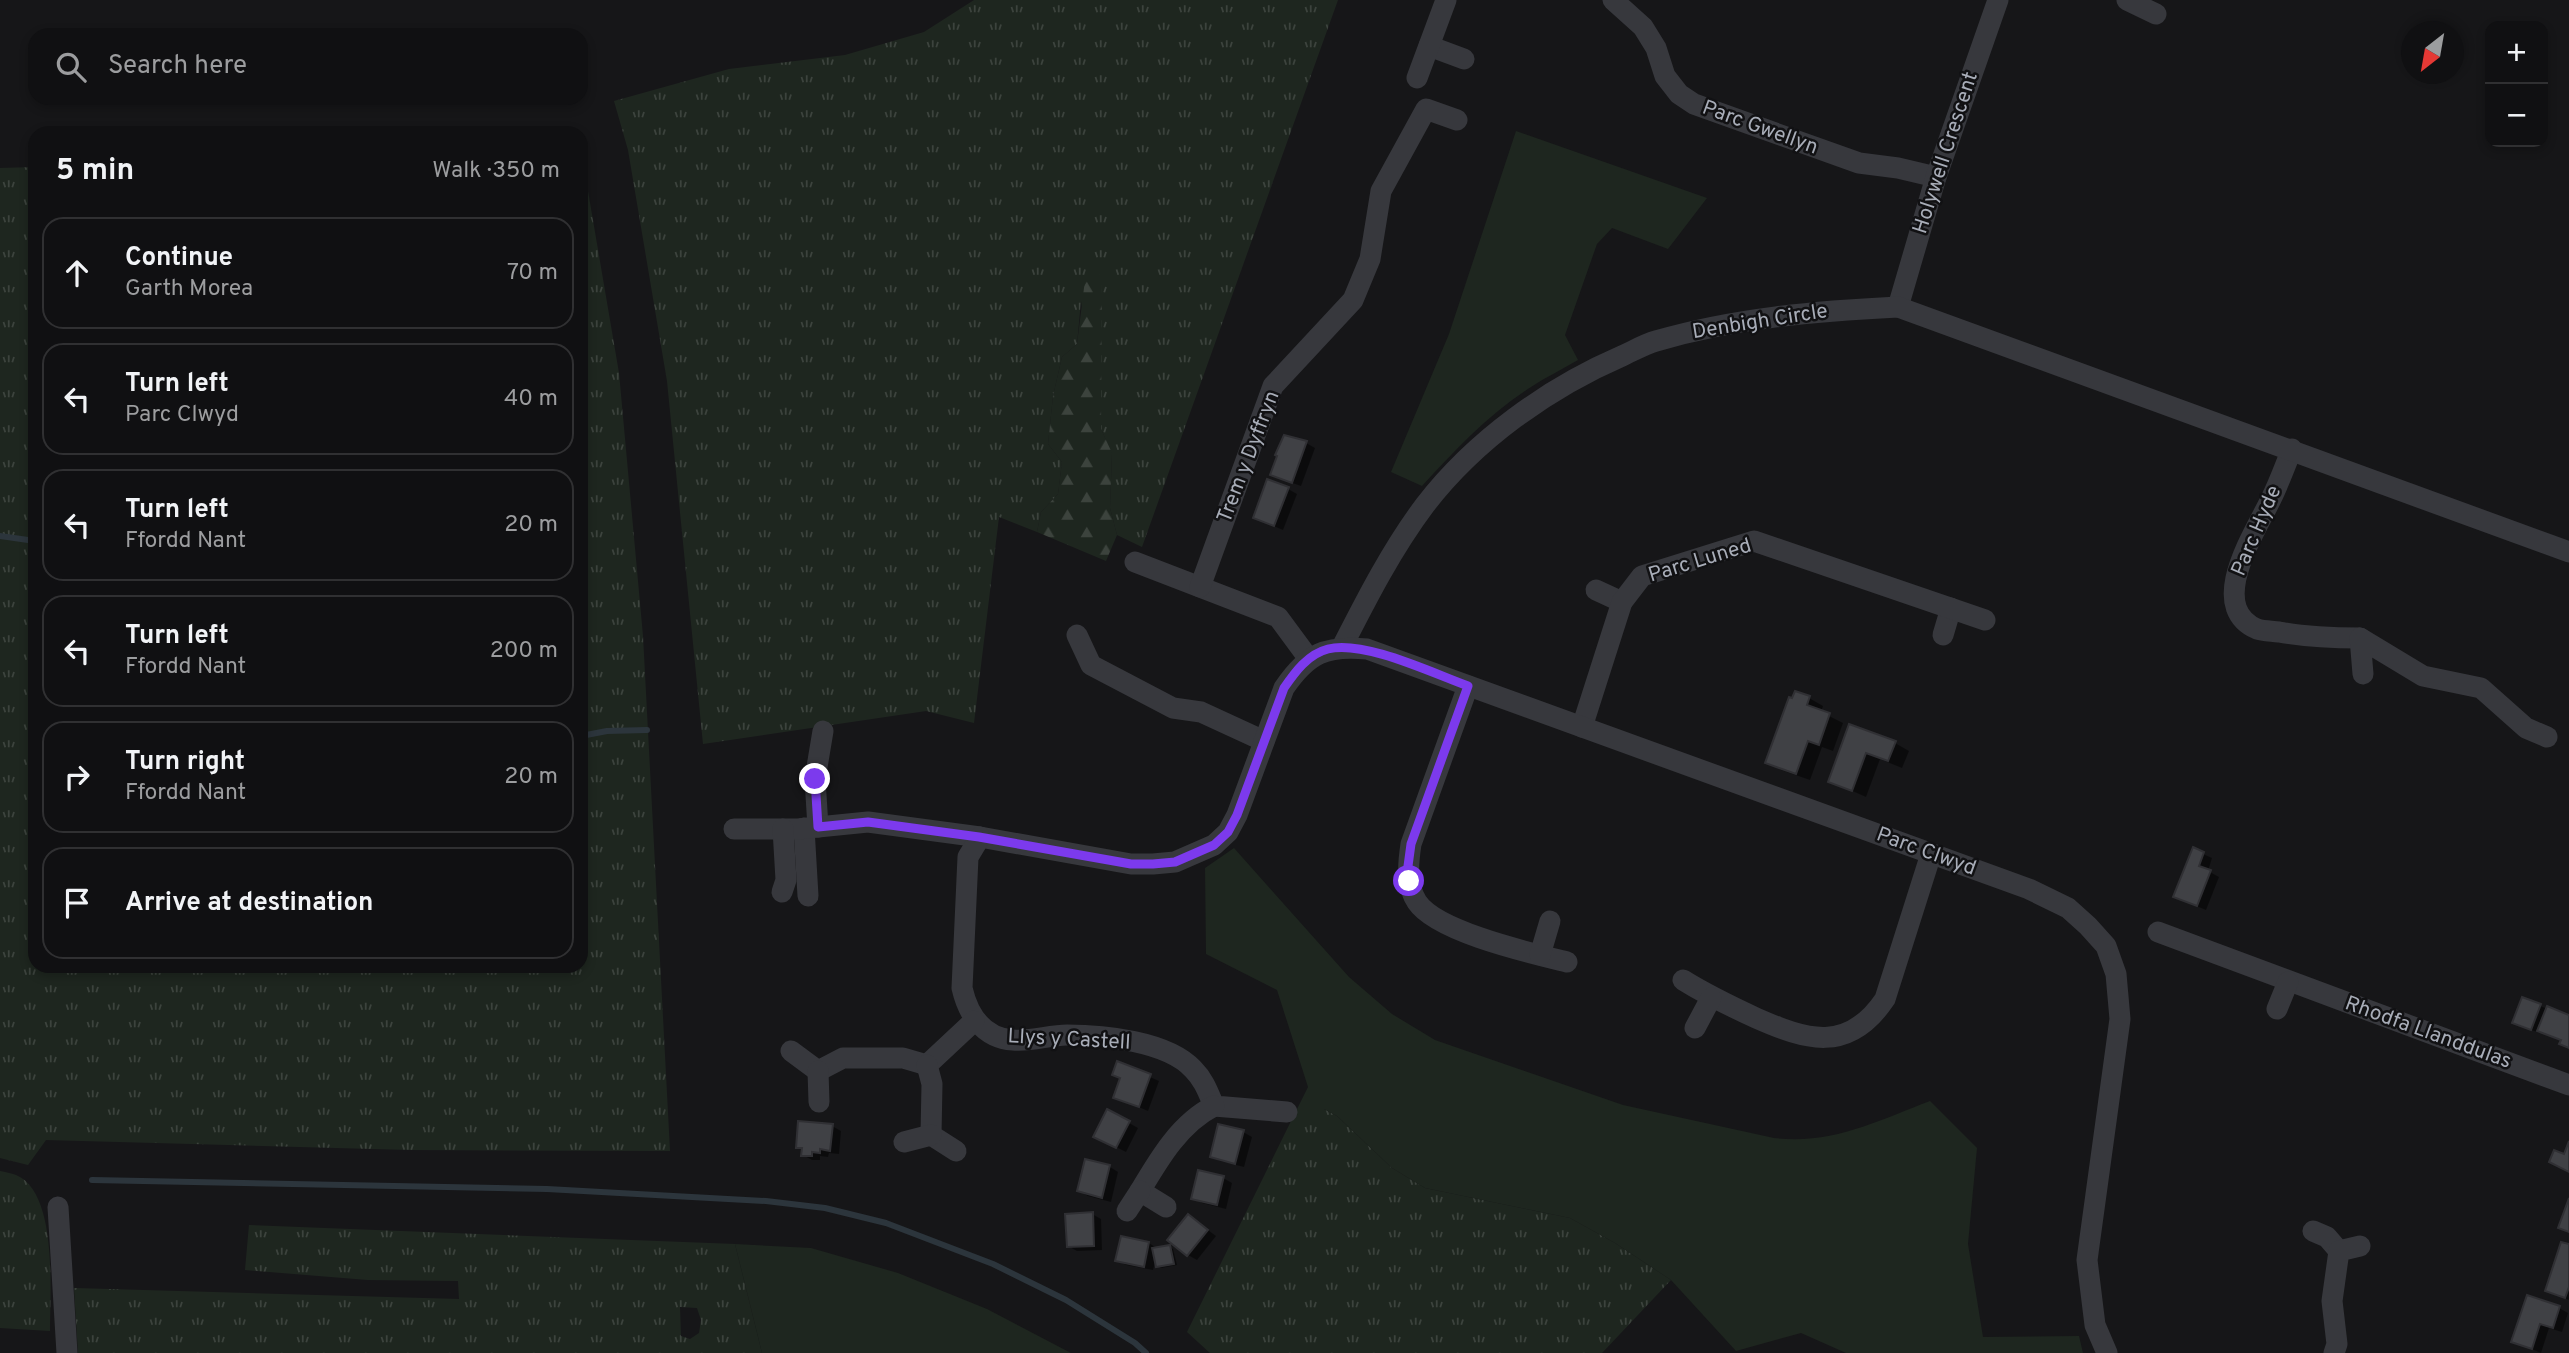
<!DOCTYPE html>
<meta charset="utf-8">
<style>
:root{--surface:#101012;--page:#1e1e20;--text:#f1f3f6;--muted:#9c9d9f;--line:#303032}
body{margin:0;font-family:Overpass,sans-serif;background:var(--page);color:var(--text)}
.controls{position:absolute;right:21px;top:21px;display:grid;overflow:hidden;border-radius:14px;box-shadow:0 4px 10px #0003}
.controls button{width:63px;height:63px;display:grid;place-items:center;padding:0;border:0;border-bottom:2px solid var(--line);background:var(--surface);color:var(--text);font:35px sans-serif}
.compass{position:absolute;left:2401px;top:21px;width:63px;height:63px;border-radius:50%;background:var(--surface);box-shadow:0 4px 10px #0003;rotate:211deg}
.stop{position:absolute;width:21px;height:21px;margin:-16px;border:5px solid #7c3aed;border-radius:50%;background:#fff}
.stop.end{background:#7c3aed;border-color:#fff;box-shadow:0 2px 7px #0008}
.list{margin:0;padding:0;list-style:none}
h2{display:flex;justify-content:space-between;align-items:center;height:91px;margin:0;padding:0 28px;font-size:30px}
h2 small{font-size:23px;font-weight:400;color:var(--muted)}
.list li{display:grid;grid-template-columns:46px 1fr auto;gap:21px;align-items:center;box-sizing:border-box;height:112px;margin:0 14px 14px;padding:0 14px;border:2px solid var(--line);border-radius:21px}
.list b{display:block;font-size:26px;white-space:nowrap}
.list p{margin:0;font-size:23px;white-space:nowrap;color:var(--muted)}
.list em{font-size:23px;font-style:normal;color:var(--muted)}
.icon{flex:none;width:38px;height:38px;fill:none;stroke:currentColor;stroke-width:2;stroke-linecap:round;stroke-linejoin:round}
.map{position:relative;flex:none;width:2569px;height:1353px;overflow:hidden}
.search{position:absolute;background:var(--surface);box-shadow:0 4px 10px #0003;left:28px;top:28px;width:560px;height:77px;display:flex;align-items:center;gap:18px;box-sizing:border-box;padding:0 24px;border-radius:21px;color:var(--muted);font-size:26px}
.panel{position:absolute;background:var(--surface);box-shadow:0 4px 10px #0003;left:28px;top:126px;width:560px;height:847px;border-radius:21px}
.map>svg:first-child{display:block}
.grass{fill:url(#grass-tufts);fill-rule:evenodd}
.forest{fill:url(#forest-firs)}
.green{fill:#1e261f}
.shadow{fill:#0007}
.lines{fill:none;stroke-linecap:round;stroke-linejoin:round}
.stream{stroke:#2c353c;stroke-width:6}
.building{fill:#404145;stroke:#303034;stroke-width:2}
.minor{stroke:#37383d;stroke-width:21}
.route{stroke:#7c3aed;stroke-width:9}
.labels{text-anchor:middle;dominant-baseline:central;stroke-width:5;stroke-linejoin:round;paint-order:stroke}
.street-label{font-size:21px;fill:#a8adb8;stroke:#111113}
</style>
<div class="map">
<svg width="2569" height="1353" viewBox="0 0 2569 1353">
<defs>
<pattern id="grass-tufts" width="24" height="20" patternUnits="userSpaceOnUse" patternTransform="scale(1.75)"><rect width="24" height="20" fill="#1e261f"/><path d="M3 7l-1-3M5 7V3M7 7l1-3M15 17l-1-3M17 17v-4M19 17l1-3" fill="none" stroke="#3c433d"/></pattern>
<pattern id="forest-firs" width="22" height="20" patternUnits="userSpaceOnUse" patternTransform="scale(1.75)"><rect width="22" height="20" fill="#1e261f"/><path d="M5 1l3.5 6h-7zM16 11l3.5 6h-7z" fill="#3c433d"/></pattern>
</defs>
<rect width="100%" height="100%" fill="#161618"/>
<g class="grass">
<path d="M 974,0 L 1338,0 L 1142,547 L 1117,535 L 1110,508 L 1112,454 L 1101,429 L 1081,301 L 1077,344 L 1062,357 L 1053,396 L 1048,444 L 1062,462 L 1058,494 L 1041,512 L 1037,532 L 999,517 L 974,723 L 926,711 L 703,744 L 667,381 L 628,150 L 614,101 L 729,69 L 845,55 L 924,32 Z"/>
<path d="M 581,150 L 619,373 L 643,636 L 670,1151 L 410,1150 L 46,1140 L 28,1165 L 0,1158 L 0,168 L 35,167 L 35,966 L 581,966 Z"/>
<path d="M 1297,1109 L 1324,1109 L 1337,1116 L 1392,1168 L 1425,1188 L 1570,1218 L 1615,1243 L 1671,1280 L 1602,1353 L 1210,1353 L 1187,1332 Z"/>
<path d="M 0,1171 C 5,1172 11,1173 16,1175 C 58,1192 50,1293 50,1331 L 0,1328 Z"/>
<path d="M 249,1225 L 735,1244 L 762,1353 L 78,1353 L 74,1288 L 459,1299 L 458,1281 L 368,1280 L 245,1270 ZM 680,1307 L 697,1308 L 701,1320 L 699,1333 L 690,1339 L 681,1336 Z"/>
</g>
<path class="forest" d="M 1090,270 L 1102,276 L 1101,429 L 1112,453 L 1110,508 L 1117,535 L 1106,561 L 1037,532 L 1041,512 L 1058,494 L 1062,462 L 1048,444 L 1053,396 L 1062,357 L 1077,344 L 1085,280 Z"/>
<g class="green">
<path d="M 1516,131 L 1707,198 L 1668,249 L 1612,228 L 1597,244 L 1565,335 L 1578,360 C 1563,369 1546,377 1531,387 C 1489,414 1455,450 1422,486 L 1391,472 L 1449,334 Z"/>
<path d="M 1234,848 L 1349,977 L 1392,1014 L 1435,1040 L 1623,1105 L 1774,1138 C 1832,1145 1877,1121 1930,1101 L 1977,1148 L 1968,1244 L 1983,1337 L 2079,1336 L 2083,1353 L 1846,1353 L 1801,1333 L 1736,1351 L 1671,1280 L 1615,1243 L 1570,1218 L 1425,1188 L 1392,1168 L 1337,1116 L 1324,1109 L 1297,1109 L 1308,1087 L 1277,990 L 1206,954 L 1205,868 Z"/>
<path d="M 735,1244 L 811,1248 L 898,1273 L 987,1309 L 1071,1353 L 762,1353 Z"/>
</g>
<g class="shadow">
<path d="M 1306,443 L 1315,448 L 1301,486 L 1281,479 Z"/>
<path d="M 1288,489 L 1297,494 L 1283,530 L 1255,518 Z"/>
<path d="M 1809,698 L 1823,706 L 1821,712 L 1843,723 L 1833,751 L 1822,747 L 1810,780 L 1781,770 L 1767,762 Z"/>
<path d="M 1850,726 L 1895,743 L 1909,751 L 1902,768 L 1880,759 L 1866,797 L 1830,781 Z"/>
<path d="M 2194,850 L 2212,858 L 2208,871 L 2219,877 L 2206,910 L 2184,901 Z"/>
<path d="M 2540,1006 L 2569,1017 L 2569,1048 L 2562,1041 L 2541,1031 L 2540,1033 L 2523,1027 Z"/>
<path d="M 1118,1063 L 1159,1081 L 1148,1111 L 1115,1097 L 1122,1079 Z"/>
<path d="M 1129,1123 L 1138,1128 L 1126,1152 L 1104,1141 Z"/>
<path d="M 832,1126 L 841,1131 L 839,1154 L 829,1153 L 828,1157 L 820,1156 L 820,1160 L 812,1160 L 803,1155 L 804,1150 L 798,1147 Z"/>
<path d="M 1243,1132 L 1252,1137 L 1244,1167 L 1220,1161 L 1212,1156 Z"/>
<path d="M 1110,1167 L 1118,1172 L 1111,1202 L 1088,1196 L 1079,1191 Z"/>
<path d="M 1223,1178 L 1232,1183 L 1226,1209 L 1202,1203 L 1193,1198 Z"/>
<path d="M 1092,1214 L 1101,1219 L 1102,1250 L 1077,1251 L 1068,1246 Z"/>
<path d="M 1189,1216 L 1216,1236 L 1197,1260 L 1188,1255 Z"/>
<path d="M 1122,1238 L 1149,1243 L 1158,1249 L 1169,1246 L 1173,1249 L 1177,1265 L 1161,1268 L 1157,1266 L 1156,1258 L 1153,1270 L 1126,1265 L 1117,1260 Z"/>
<path d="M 2569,1246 L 2569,1300 L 2547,1290 Z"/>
<path d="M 2559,1308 L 2568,1313 L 2562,1332 L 2549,1328 L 2541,1353 L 2513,1341 Z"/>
</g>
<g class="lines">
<g class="stream">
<path d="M 0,536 L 35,541"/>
<path d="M 581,736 L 607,731 L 647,730"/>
<path d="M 92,1180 L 547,1189 L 766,1201 L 825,1208 L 886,1223 L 993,1264 L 1066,1300 L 1135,1343 L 1146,1353"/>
</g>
</g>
<g class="building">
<path d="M 1284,435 L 1307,441 L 1292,483 L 1270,475 L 1277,456 L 1275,455 Z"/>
<path d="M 1267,479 L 1289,487 L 1274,526 L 1253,518 Z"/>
<path d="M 1795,691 L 1810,696 L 1807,705 L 1830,713 L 1819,745 L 1808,741 L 1796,774 L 1765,763 L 1789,697 L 1792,698 Z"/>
<path d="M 1849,724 L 1896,741 L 1888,761 L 1866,753 L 1852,791 L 1828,782 Z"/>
<path d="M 2193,847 L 2204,852 L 2199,866 L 2211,870 L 2197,906 L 2173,897 Z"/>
<path d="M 2522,997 L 2541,1004 L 2531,1030 L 2512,1023 Z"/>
<path d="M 2547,1006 L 2569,1015 L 2569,1048 L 2559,1044 L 2561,1040 L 2537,1031 Z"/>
<path d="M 1117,1061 L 1151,1074 L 1139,1107 L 1113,1098 L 1120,1078 L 1112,1075 Z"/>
<path d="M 1107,1109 L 1130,1121 L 1116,1148 L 1093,1137 Z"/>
<path d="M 798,1121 L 833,1124 L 830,1151 L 820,1149 L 820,1153 L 812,1152 L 812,1156 L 801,1156 L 802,1148 L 796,1148 Z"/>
<path d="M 1218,1124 L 1244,1130 L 1235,1164 L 1210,1157 Z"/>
<path d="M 2569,1141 L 2569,1172 L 2549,1162 L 2554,1150 L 2564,1154 Z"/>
<path d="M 1085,1159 L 1110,1165 L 1102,1198 L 1077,1191 Z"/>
<path d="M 1198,1170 L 1224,1176 L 1217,1205 L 1191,1199 Z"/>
<path d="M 2569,1198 L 2569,1232 L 2558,1228 Z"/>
<path d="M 1093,1212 L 1094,1246 L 1067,1247 L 1065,1214 Z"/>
<path d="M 1188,1214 L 1208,1230 L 1187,1256 L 1167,1240 Z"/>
<path d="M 1121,1236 L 1149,1242 L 1144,1267 L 1115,1261 Z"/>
<path d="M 2561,1242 L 2569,1244 L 2569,1287 L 2565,1298 L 2545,1291 Z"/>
<path d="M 1170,1245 L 1174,1264 L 1156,1267 L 1152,1248 Z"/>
<path d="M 2527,1295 L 2560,1306 L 2553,1328 L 2540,1324 L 2532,1349 L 2511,1342 Z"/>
</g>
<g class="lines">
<g class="minor">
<path d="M 1613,0 L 1643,27 L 1656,48 L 1665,76 L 1679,94 L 1694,104 L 1859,163 L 1898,168 L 1936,177"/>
<path d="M 2127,0 L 2156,14"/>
<path d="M 1429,46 L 1464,59"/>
<path d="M 1417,78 L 1446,0"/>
<path d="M 1898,307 L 1936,177 L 1998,0"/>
<path d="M 2292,449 C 2285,466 2279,483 2271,499 C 2256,531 2205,606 2257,629 C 2263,631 2272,631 2279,632 C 2306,637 2332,638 2360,638"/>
<path d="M 1135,562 L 1278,617 L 1309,659"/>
<path d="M 1200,587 L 1273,386 L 1353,300 L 1370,259 L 1381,191 L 1426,109 L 1457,120"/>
<path d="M 1596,590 L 1622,602"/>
<path d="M 1077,635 L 1091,665 L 1173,708 L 1201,712 L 1264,741"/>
<path d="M 1943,635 L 1951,608"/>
<path d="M 1342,647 C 1367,598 1392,549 1425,505 C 1475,440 1548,388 1622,356 C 1633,351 1645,344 1656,341 C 1735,318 1817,311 1898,307 L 2569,552"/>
<path d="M 2363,674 L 2360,638 L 2423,676 L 2481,688 L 2526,728 L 2547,737"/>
<path d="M 1468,686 L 1411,844 C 1408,864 1406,885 1417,902 C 1437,932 1531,953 1567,962"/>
<path d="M 1582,727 L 1622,602 L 1642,576 L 1754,541 L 1985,620"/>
<path d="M 818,827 L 815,779 L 823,731"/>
<path d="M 804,828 L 808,896"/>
<path d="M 734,829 L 798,829 L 868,822 L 980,837 L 1131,864 L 1153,864 L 1175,862 L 1214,845 L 1228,832 L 1237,815 L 1284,688 C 1308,653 1326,645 1367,649 L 2029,889 L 2068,908 L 2088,926 L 2106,946 L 2116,974 L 2120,1019 L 2087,1260 L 2095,1325 L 2107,1353"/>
<path d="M 980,837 L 968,857 L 962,988 C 968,1014 983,1038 1013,1040 C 1031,1042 1049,1035 1067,1035 C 1103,1035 1167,1041 1193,1069 C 1204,1080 1208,1092 1214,1106 L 1287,1112"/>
<path d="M 782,892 L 786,880 L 783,829"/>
<path d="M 2158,932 L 2569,1085"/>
<path d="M 1540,955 L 1550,921"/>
<path d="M 1683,980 C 1707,995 1730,1006 1756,1018 C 1806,1040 1848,1054 1885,999 L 1931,854"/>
<path d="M 2277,1009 L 2288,982"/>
<path d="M 1695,1028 L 1711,998"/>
<path d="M 791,1051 L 818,1071 L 843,1058 L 903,1058 L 927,1065 L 974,1021"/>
<path d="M 927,1065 L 932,1084 L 931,1135 L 956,1151"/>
<path d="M 818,1071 L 819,1102"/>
<path d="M 904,1142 L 931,1135"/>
<path d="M 58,1207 L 67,1353"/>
<path d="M 1166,1207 L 1140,1191 C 1159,1159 1180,1123 1214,1106"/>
<path d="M 1127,1211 L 1140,1191"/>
<path d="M 2313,1231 L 2327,1237 L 2339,1251"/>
<path d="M 2334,1353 L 2337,1344 L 2332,1301 L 2339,1251 L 2360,1246"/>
</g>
</g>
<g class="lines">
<path class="route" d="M 815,779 L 818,827 L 868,822 L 979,837 L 1131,864 L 1153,864 L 1175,862 L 1214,845 L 1228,832 L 1237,815 L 1284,688 C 1295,672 1308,654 1328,649 C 1364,640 1432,673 1468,686 L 1411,844 L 1408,866 L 1409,881"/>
</g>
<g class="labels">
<g class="street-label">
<text transform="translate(1760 128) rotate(20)">Parc Gwellyn</text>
<text transform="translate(1946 153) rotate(-72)">Holywell Crescent</text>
<text transform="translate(1760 322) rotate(-9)">Denbigh Circle</text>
<text transform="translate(1249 457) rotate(-69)">Trem y Dyffryn</text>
<text transform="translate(2257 531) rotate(-67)">Parc Hyde</text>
<text transform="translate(1700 561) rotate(-17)">Parc Luned</text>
<text transform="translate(1926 852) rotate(20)">Parc Clwyd</text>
<text transform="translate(2428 1033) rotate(20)">Rhodfa Llanddulas</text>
<text transform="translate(1069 1040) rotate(3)">Llys y Castell</text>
</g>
</g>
</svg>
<div class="controls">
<button>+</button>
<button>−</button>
</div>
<svg class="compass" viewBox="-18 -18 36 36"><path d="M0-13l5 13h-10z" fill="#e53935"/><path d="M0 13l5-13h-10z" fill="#9c9d9f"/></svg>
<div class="stop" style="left:1409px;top:881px"></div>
<div class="stop end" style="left:815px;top:779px"></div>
<div class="search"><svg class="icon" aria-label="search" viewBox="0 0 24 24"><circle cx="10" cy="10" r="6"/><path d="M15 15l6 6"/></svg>Search here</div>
<section class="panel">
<h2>5 min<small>Walk · 350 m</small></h2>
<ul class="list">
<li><svg class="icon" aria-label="ahead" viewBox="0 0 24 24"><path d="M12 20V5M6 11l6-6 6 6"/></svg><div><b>Continue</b><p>Garth Morea</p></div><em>70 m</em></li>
<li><svg class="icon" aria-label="left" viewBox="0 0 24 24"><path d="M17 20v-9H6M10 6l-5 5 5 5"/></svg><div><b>Turn left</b><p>Parc Clwyd</p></div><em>40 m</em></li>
<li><svg class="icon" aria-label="left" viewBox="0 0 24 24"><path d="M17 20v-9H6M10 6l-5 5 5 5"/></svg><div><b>Turn left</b><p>Ffordd Nant</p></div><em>20 m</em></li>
<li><svg class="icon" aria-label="left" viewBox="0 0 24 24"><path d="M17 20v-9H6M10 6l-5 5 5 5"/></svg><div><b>Turn left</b><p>Ffordd Nant</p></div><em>200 m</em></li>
<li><svg class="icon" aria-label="right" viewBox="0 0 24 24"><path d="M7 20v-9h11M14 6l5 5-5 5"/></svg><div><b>Turn right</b><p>Ffordd Nant</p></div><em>20 m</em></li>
<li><svg class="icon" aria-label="arrive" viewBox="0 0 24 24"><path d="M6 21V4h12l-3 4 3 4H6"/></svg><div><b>Arrive at destination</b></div></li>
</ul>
</section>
</div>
